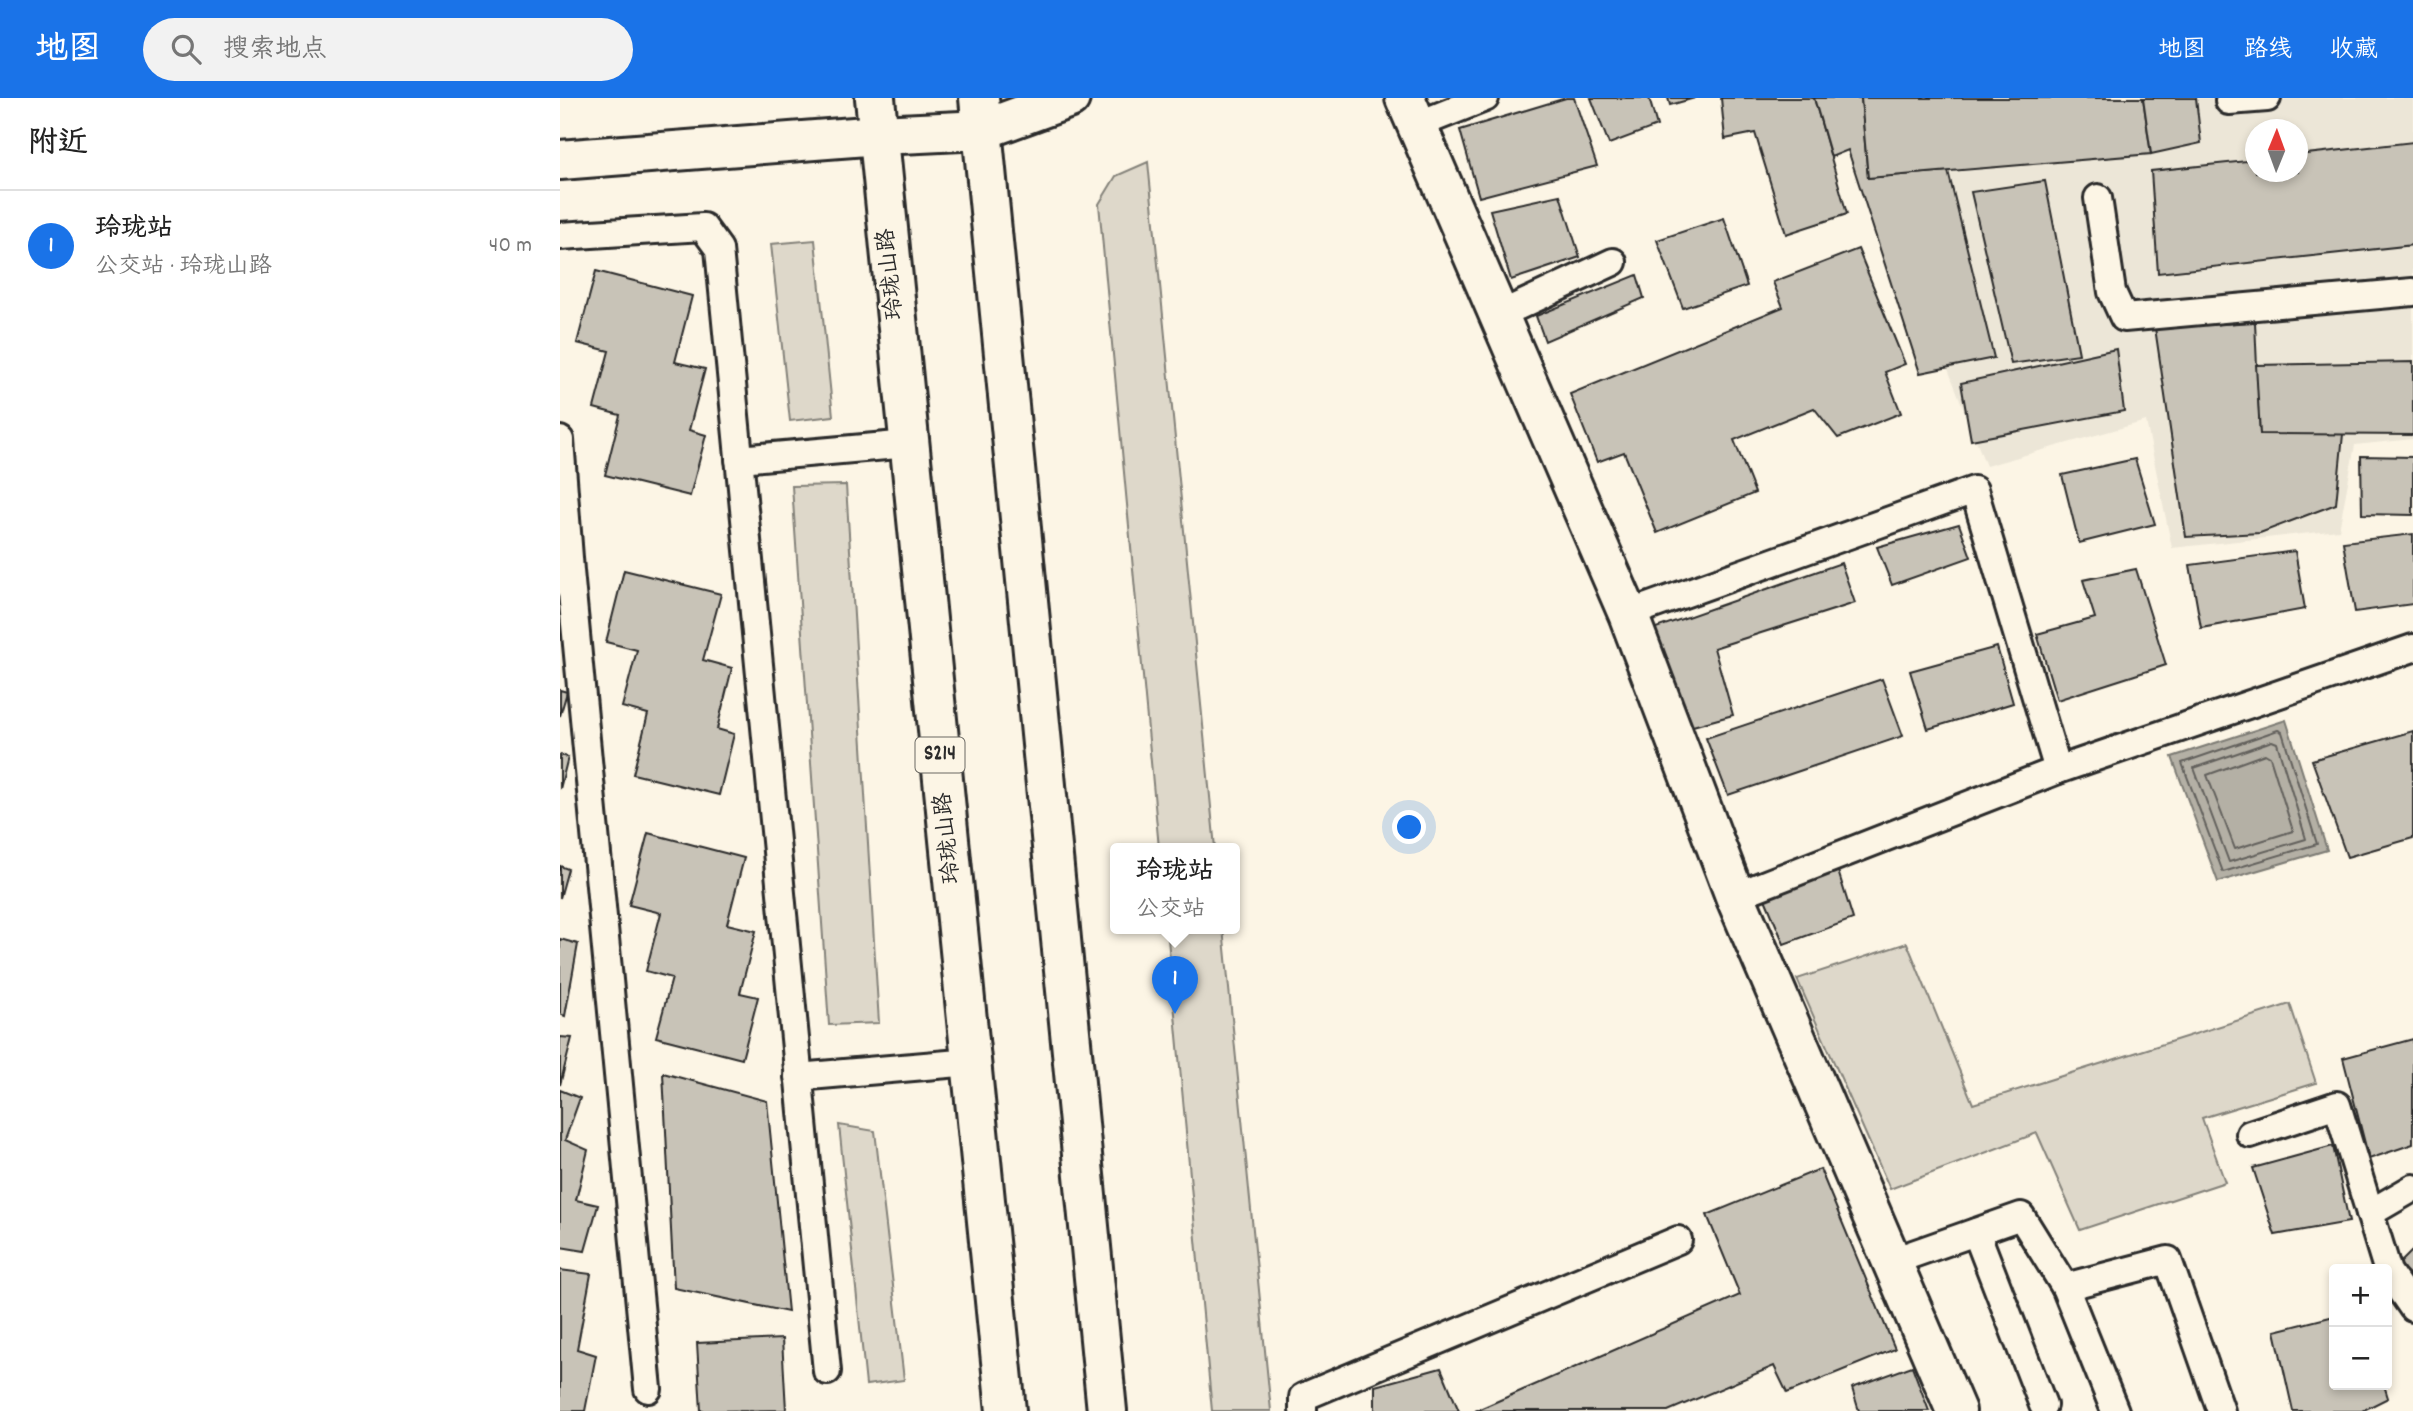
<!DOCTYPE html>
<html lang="zh">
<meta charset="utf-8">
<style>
:root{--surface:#fff;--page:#f2f2f2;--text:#222;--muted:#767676;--line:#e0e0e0;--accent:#1a73e8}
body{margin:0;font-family:Dekko,"LXGW WenKai TC",sans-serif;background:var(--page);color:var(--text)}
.controls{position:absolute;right:21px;bottom:21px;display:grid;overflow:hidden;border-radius:7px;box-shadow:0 4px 10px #0003}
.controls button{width:63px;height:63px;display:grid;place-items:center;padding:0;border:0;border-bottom:2px solid var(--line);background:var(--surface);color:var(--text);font:35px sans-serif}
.compass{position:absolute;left:1685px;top:21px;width:63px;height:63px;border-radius:50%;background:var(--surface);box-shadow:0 4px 10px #0003;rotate:1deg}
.you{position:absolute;left:850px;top:730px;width:24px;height:24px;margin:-18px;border:5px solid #fff;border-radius:50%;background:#1a73e8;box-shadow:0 0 0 10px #1a73e833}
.badge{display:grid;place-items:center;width:46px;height:46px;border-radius:50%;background:var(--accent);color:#fff;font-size:23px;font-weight:700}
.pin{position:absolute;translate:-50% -58px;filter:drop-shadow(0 2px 4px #0008)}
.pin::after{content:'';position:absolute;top:37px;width:24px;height:21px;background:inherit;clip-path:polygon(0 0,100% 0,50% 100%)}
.popup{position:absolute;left:550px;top:745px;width:130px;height:91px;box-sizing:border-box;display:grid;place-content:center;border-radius:7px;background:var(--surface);filter:drop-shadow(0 2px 5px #0005);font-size:23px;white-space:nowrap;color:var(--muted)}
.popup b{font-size:26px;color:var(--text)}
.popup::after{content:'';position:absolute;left:50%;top:100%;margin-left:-14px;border:14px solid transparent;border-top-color:var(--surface)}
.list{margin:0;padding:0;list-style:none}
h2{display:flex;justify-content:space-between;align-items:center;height:91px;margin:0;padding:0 28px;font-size:30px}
h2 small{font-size:23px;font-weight:400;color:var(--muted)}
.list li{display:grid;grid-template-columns:46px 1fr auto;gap:21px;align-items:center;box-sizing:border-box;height:112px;padding:0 28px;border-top:2px solid var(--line)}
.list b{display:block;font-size:26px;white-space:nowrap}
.list p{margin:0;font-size:23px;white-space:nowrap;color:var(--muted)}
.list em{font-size:23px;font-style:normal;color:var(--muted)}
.icon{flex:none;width:38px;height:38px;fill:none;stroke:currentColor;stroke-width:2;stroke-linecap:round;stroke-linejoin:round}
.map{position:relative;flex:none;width:1853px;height:1313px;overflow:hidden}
header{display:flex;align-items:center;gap:42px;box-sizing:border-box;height:98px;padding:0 35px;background:var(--accent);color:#fff}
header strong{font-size:33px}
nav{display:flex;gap:38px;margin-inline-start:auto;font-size:24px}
.search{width:490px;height:63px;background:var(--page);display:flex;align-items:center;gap:18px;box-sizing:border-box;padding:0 24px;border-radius:38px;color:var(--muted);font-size:26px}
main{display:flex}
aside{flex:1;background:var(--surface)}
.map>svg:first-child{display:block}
.built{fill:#ece6d7;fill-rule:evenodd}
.green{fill:#ded8ca;stroke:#84827a;stroke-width:2}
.water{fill:#b4b0a5;stroke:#7d7b74;stroke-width:2}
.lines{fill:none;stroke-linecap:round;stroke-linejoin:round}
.shore{stroke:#62605c;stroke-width:2}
.building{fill:#c8c3b7;stroke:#2b2b2b;stroke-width:2}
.lane-casing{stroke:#2b2b2b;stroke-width:32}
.street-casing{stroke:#2b2b2b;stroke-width:44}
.primary-casing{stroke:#2b2b2b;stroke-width:44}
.lane{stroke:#fcf5e5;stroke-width:26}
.street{stroke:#fcf5e5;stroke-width:38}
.primary{stroke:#fcf5e5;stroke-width:38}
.labels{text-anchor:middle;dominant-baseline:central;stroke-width:6;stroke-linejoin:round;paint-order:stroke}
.shield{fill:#fcf5e5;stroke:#6a6863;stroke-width:2}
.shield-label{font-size:21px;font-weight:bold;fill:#2b2b2b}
.street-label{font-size:23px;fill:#2b2b2b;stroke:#fcf5e5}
</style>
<header>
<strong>地图</strong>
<div class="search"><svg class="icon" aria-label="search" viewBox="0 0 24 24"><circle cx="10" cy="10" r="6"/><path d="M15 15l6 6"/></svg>搜索地点</div>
<nav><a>地图</a><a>路线</a><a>收藏</a></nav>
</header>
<main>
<aside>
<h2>附近<small></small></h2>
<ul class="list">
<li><span class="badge">1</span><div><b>玲珑站</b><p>公交站 · 玲珑山路</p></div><em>40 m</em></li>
</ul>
</aside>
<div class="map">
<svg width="1853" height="1313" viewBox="0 0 1853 1313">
<rect width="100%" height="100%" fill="#fcf5e5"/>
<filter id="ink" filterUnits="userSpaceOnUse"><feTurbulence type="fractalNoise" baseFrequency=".0143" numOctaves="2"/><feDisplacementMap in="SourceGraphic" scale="14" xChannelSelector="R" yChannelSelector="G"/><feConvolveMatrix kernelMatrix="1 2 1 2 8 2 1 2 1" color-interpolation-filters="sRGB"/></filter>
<g filter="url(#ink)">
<path class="built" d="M 1282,0 L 1853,0 L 1853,341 L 1795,347 L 1779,432 L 1612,450 L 1586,323 L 1426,368 ZM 1696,32 L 1738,32 L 1738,74 L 1696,74 Z"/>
<g class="green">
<path d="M 588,64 L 655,750 L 599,750 L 539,106 L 556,78 Z"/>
<path d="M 255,142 L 273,318 L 230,323 L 211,146 Z"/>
<path d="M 286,387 L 319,925 L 269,927 L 232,388 Z"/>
<path d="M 607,830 L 663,830 L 711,1313 L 652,1313 Z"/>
<path d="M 1347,845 L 1413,1006 L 1730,906 L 1756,985 L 1642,1020 L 1665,1084 L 1520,1132 L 1477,1035 L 1330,1091 L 1237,881 Z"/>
<path d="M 279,1027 L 315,1033 L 344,1282 L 306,1287 Z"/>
</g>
<path class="water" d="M 1726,622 L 1767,752 L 1658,784 L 1612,659 Z"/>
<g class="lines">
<g class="shore">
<path d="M 1718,632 L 1722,634 L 1757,746 L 1663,774 L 1622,665 Z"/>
<path d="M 1712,643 L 1717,645 L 1746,741 L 1669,764 L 1634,670 Z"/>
<path d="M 1705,656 L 1710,659 L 1733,733 L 1675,751 L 1647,677 Z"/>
</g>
</g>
<g class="building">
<path d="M 1006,0 L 1014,0 L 1037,68 L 919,99 L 900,32 Z"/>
<path d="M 1031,0 L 1089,0 L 1097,28 L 1049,46 Z"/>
<path d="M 1108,0 L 1135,0 L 1110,7 Z"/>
<path d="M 1161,0 L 1254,0 L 1287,116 L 1226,136 L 1195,35 L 1165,41 Z"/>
<path d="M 1254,0 L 1301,0 L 1308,80 L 1388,73 L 1434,260 L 1360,275 L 1288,52 L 1271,59 Z"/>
<path d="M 1301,0 L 1583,0 L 1591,56 L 1308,80 Z"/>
<path d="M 1583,0 L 1636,0 L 1641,45 L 1591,56 Z"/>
<path d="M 1853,44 L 1853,147 L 1598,175 L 1591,73 L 1696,62 L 1696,74 L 1738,74 L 1738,57 Z"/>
<path d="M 1485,83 L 1519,256 L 1451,266 L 1411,94 Z"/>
<path d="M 1000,97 L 1020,159 L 951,182 L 930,112 Z"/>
<path d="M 1164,120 L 1187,188 L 1123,210 L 1097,142 Z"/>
<path d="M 1298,151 L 1345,266 L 1325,274 L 1341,315 L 1278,340 L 1254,310 L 1174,342 L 1195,395 L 1097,435 L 1064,354 L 1037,364 L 1010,296 L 1223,209 L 1213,184 Z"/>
<path d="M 36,173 L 132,198 L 115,264 L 145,271 L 129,332 L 146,337 L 130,398 L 45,377 L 60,317 L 34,310 L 49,253 L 17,245 Z"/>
<path d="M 1077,177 L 1084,200 L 985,243 L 976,218 Z"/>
<path d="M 1695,224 L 1700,336 L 1783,336 L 1776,406 L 1700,435 L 1626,439 L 1595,230 Z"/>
<path d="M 1556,251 L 1564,313 L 1411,342 L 1401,285 Z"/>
<path d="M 1853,264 L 1853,337 L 1700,336 L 1696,267 Z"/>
<path d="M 1801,358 L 1853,359 L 1853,417 L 1802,416 Z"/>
<path d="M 1575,361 L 1595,426 L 1519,445 L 1502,377 Z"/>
<path d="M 1399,426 L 1411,459 L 1332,487 L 1317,449 Z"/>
<path d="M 1853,436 L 1853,506 L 1795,514 L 1783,444 Z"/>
<path d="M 1735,453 L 1745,511 L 1641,530 L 1630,467 Z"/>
<path d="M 1281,465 L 1295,505 L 1154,550 L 1173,617 L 1129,629 L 1093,531 Z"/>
<path d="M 1576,471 L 1606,567 L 1497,602 L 1477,536 L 1535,520 L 1523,482 Z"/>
<path d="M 64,472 L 161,496 L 143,562 L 172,570 L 157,631 L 174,636 L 159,697 L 73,676 L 88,616 L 62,609 L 77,552 L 46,544 Z"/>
<path d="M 1437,549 L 1453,605 L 1368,631 L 1350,573 Z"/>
<path d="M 1322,581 L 1343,638 L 1168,697 L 1146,640 Z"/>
<path d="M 0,592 L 7,594 L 0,618 Z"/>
<path d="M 1853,633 L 1853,740 L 1787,759 L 1752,662 Z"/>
<path d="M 0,657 L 8,659 L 0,691 Z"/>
<path d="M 88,735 L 184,760 L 167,826 L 196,833 L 180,895 L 198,899 L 182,961 L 96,939 L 112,880 L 86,873 L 101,815 L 69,807 Z"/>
<path d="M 0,768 L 8,771 L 0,800 Z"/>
<path d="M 1278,773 L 1293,821 L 1224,846 L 1205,801 Z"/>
<path d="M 0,841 L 18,846 L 5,918 L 0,916 Z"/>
<path d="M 0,939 L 12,940 L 0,987 Z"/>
<path d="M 1853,941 L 1853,1046 L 1809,1061 L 1783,960 Z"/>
<path d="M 103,975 L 207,1003 L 228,1214 L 114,1190 Z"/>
<path d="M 0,992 L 20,1000 L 5,1042 L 28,1052 L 16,1102 L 38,1107 L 25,1153 L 0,1149 Z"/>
<path d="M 1773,1048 L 1789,1124 L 1715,1137 L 1693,1070 Z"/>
<path d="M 1260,1071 L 1335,1251 L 1227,1295 L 1214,1268 L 1108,1313 L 915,1313 L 1180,1197 L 1147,1117 Z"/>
<path d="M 1853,1152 L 1853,1180 L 1839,1166 Z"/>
<path d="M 0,1172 L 31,1176 L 17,1251 L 36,1257 L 25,1313 L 0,1313 Z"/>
<path d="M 1774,1218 L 1774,1287 L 1824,1287 L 1828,1300 L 1802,1313 L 1733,1313 L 1715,1233 Z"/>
<path d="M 222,1241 L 226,1312 L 141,1313 L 137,1245 Z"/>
<path d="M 1352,1268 L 1369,1313 L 1299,1313 L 1292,1290 Z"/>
<path d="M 881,1270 L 899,1313 L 815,1313 L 815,1288 Z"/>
</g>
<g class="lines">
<g class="lane-casing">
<g id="lane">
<path d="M 1669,3 L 1707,0"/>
<path d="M 857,27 L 925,0"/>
<path d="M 1538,100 L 1552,194 L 1564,220 L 1853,194"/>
<path d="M 0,138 L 143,129 L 159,151 L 267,1273"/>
<path d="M 939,217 L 1053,164"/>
<path d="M 0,342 L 10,473 L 88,1291"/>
<path d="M 179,361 L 349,346"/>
<path d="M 1068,516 L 1414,392 L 1498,672"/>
<path d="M 1175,798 L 1498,672 L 1853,550"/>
<path d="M 238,979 L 411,964"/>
<path d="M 1690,1036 L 1777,1007 L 1828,1174 L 1853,1210"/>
<path d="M 1810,1115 L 1853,1090"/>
<path d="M 1416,1134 L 1483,1307"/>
<path d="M 1333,1163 L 1461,1118 L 1505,1189 L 1608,1162 L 1661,1313"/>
<path d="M 1505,1189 L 1555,1313"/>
<path d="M 743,1313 L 743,1299 L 1118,1142"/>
</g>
</g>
<g class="street-casing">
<g id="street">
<path d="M 845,0 L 1068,516 L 1175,798 L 1396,1313"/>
<path d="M 0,62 L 319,37 L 422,32 L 510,0"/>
</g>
</g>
<g class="primary-casing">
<g id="primary">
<path d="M 315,0 L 446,1313"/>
<path d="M 419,0 L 547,1313"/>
</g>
</g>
<use href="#lane" class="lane"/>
<use href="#street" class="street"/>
<use href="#primary" class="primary"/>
</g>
</g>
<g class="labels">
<rect class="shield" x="355.5" y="639.5" width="49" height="35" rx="5"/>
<g class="shield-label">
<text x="380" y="657">S214</text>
</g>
<g class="street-label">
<text transform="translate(332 176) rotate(-96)">玲珑山路</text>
<text transform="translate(389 740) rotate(-96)">玲珑山路</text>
</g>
</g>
</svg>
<div class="controls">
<button>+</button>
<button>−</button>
</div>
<svg class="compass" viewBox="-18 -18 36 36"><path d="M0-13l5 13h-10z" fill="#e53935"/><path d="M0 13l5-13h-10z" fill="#767676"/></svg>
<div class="you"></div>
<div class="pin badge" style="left:615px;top:916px">1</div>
<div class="popup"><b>玲珑站</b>公交站</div>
</div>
</main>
